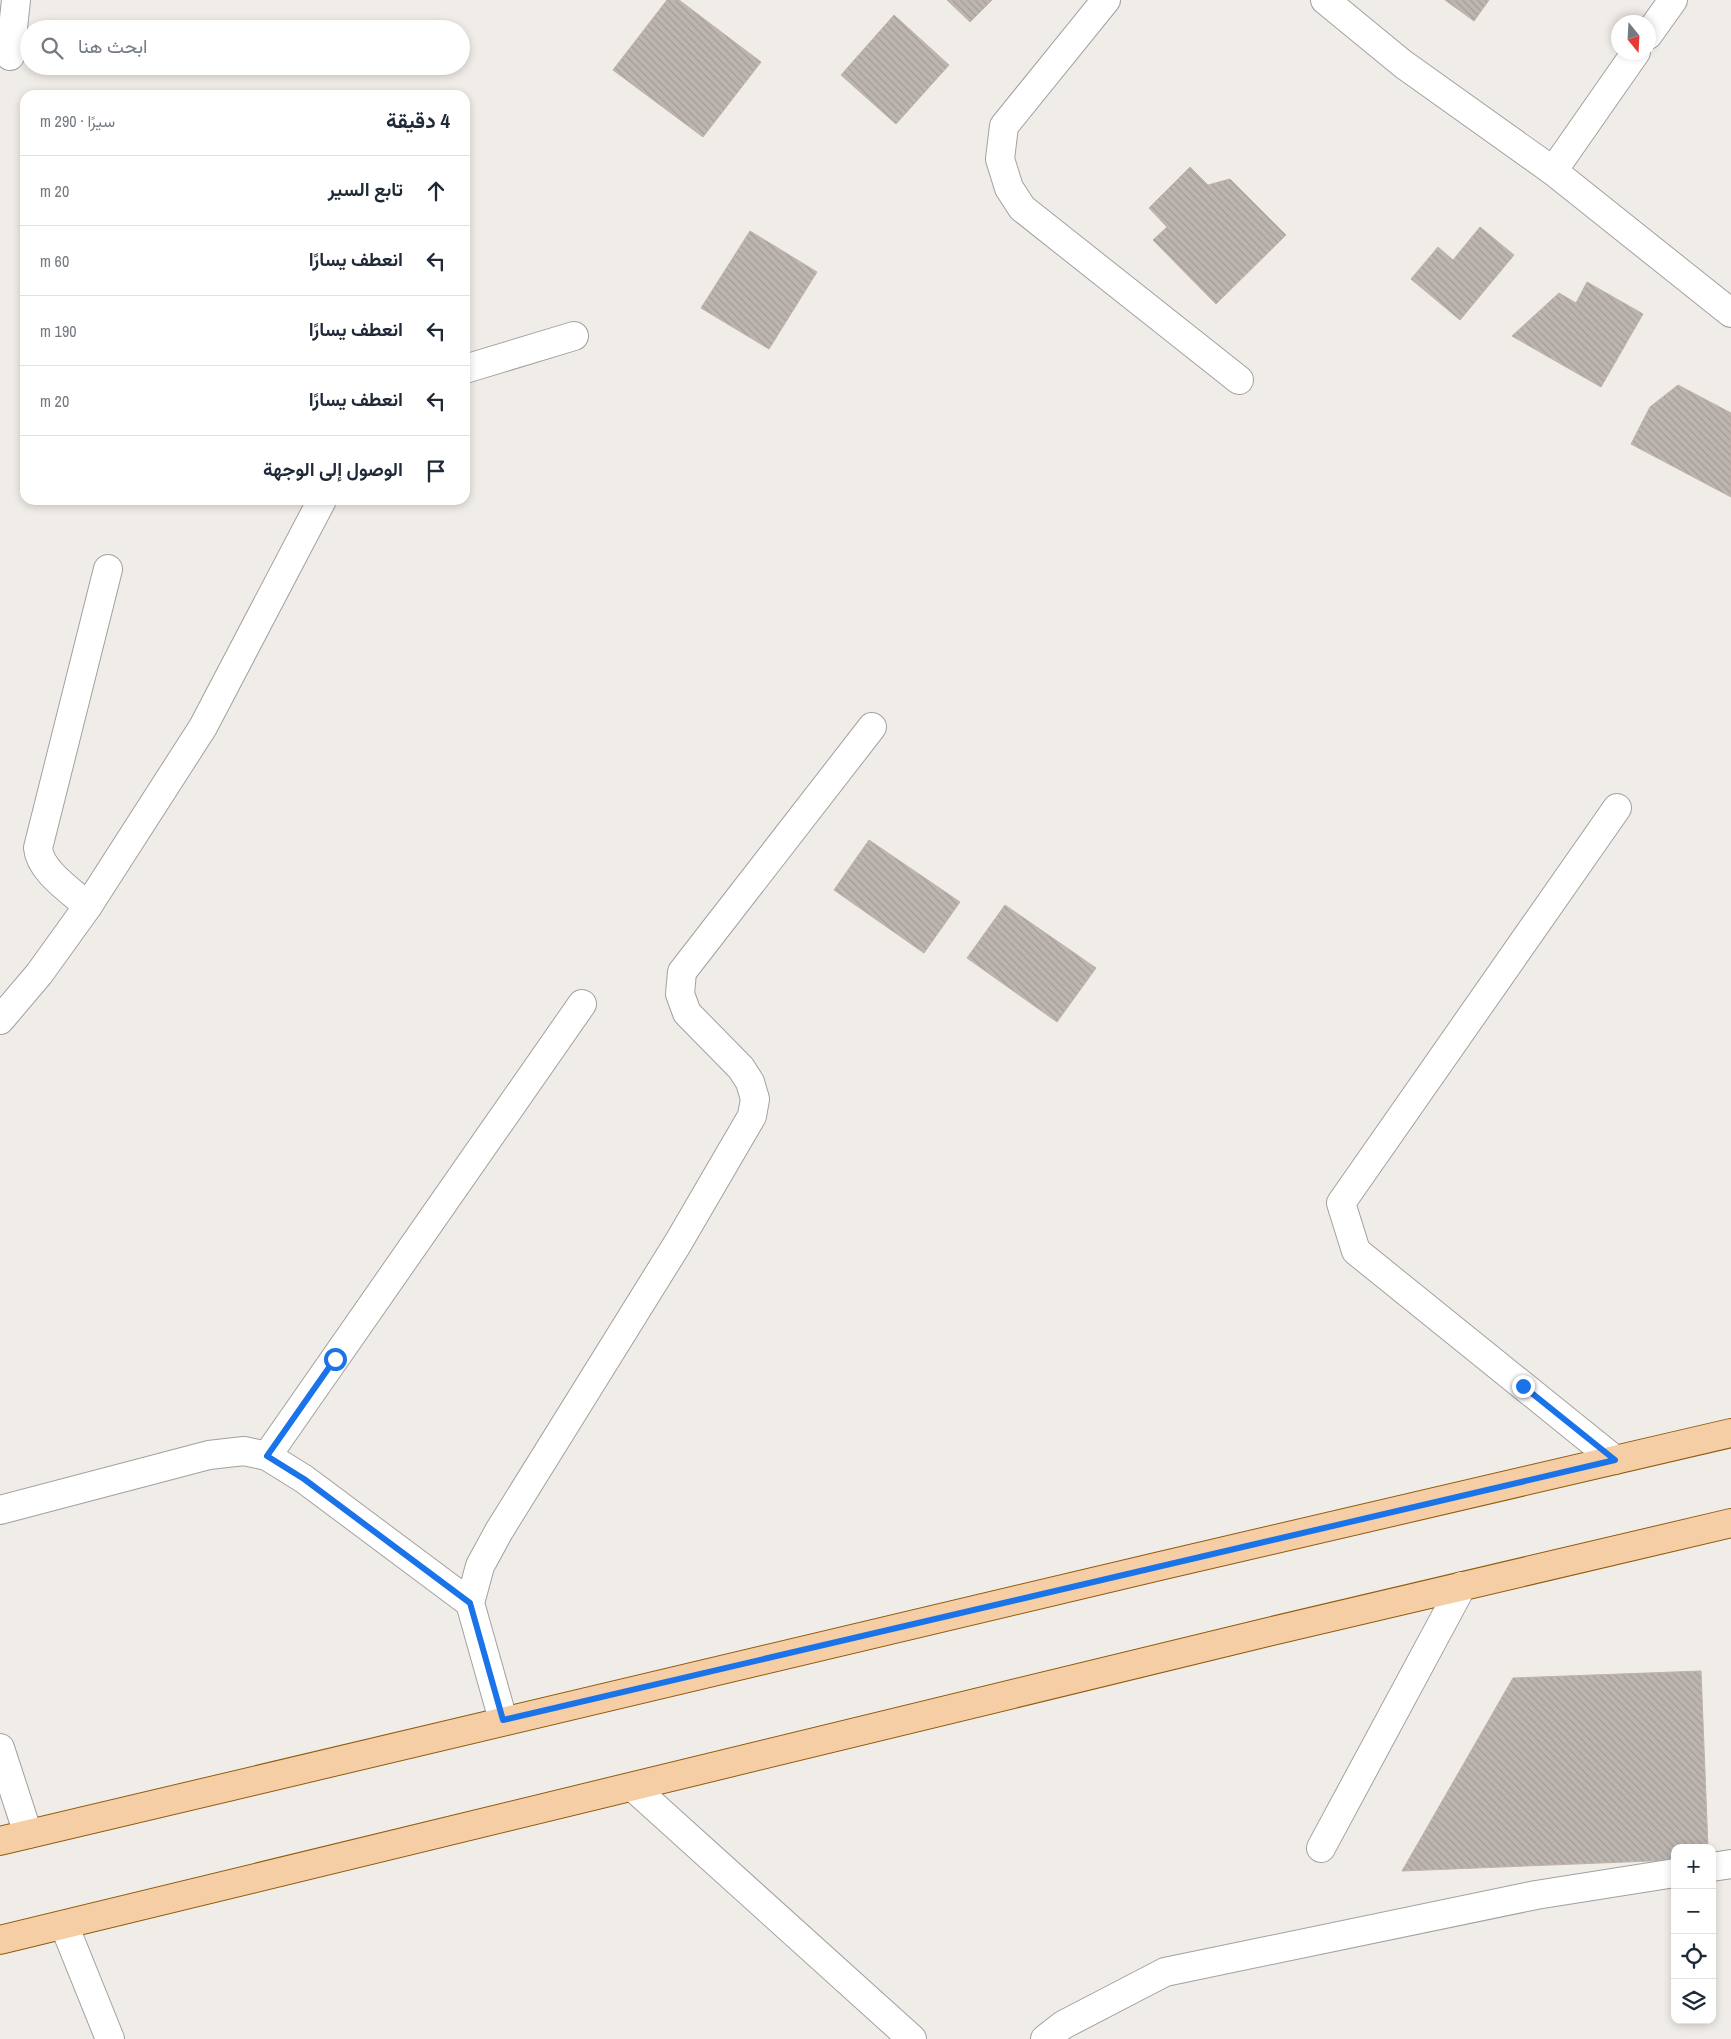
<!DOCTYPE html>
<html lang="ar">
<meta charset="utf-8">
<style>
:root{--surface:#fff;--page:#f6f6f7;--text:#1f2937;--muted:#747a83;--line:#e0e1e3}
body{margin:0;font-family:"Archivo Narrow",Vazirmatn,sans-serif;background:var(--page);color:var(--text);direction:rtl}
.controls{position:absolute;right:15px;bottom:15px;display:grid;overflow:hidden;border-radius:10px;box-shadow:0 2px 8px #0003}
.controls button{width:45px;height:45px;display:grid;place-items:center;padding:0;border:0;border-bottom:1px solid var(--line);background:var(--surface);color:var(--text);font:25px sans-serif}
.compass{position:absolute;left:1611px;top:15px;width:45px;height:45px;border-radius:50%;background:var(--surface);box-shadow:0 2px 8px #0003;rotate:162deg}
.stop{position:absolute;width:15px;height:15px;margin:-11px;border:4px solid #1a73e8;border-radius:50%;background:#fff}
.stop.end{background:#1a73e8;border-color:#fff;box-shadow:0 1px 5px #0008}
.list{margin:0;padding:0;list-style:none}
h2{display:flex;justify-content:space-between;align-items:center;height:65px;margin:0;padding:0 20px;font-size:21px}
h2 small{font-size:16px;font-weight:400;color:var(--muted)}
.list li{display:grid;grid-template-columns:32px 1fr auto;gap:15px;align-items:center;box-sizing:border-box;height:70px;padding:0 20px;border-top:1px solid var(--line)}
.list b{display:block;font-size:19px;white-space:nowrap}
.list em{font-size:16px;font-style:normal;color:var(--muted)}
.icon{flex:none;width:28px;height:28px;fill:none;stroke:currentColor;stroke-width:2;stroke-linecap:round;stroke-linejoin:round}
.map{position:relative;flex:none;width:1731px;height:2039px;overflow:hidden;direction:ltr}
.search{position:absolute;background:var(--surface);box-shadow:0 2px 8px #0003;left:20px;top:20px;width:450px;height:55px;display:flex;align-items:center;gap:12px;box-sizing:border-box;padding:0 18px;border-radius:28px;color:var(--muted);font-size:19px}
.panel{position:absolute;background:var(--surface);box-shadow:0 2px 8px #0003;left:20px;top:90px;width:450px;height:415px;border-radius:15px;direction:rtl}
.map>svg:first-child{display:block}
.building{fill:url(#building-back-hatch);stroke:#c0b2aa}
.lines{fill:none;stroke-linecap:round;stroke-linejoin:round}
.minor-casing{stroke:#a1a1a1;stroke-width:30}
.major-casing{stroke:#905b0c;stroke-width:30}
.minor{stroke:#fff;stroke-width:28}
.major{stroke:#f5cea6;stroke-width:28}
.route{stroke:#1a73e8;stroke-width:6}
</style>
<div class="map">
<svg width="1731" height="2039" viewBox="0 0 1731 2039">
<defs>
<pattern id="building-back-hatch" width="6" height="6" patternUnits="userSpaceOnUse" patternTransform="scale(1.25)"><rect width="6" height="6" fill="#bdb5b0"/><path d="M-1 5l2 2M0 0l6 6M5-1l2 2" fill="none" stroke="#a29b97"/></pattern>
</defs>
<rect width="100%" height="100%" fill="#f0ece7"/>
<g class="building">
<path d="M 667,0 L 679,0 L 761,62 L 703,137 L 613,70 Z"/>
<path d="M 947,0 L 992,0 L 970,22 Z"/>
<path d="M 1445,0 L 1489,0 L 1474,21 Z"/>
<path d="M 894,15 L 949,65 L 896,124 L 841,75 Z"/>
<path d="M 1190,167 L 1208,185 L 1230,179 L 1286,235 L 1216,304 L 1153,240 L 1167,227 L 1149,208 Z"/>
<path d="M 1480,227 L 1514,255 L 1460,320 L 1411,279 L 1438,247 L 1453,260 Z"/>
<path d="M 750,231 L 817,272 L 769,349 L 701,308 Z"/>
<path d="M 1587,282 L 1643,314 L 1601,387 L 1512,336 L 1559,293 L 1576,303 Z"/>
<path d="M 1678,385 L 1731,413 L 1731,497 L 1631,444 L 1650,407 Z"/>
<path d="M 869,840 L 960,902 L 924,953 L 834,890 Z"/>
<path d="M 1005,905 L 1096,968 L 1057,1022 L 967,958 Z"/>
<path d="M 1701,1671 L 1708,1848 L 1675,1848 L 1675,1860 L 1402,1871 L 1513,1678 Z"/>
</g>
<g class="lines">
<g class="minor-casing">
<g id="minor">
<path d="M 1106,0 L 1004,126 L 1000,159 L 1009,188 L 1022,208 L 1239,380"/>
<path d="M 1325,0 L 1403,64 L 1553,171 L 1731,313"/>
<path d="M 1648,35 L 1673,0"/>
<path d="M 10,56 L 16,0"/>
<path d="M 1553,171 L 1636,52"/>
<path d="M 465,369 L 574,336"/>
<path d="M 88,906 C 71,891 40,871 38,848 L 108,569"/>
<path d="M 0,1020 L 39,974 L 88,906 L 203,727 L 322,500"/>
<path d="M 267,1456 L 582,1004"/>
<path d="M 1615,1460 L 1356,1251 L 1341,1203 L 1617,808"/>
<path d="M 0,1510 L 209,1455 L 244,1451 L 267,1456 L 304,1479 L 470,1603"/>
<path d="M 503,1720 L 470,1603 L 480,1566 L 499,1531 L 678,1243 L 752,1116 L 755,1099 L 750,1082 L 741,1068 L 687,1013 L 680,994 L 682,972 L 872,727"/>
<path d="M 0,1748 L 28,1834"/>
<path d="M 633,1787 L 912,2039"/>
<path d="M 1321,1848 L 1462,1586"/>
<path d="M 1712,1867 L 1731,1864"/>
<path d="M 64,1925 L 110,2039"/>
<path d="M 1045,2039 L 1063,2025 L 1165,1972 L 1536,1895 L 1675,1873"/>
</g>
</g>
<g class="major-casing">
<g id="major">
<path d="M 0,1841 L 1160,1566 L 1731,1433"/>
<path d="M 0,1940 L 1268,1632 L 1731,1523"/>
</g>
</g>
<use href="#minor" class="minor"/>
<use href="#major" class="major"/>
</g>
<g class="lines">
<path class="route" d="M 335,1359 L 267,1456 L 304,1479 L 470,1603 L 503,1720 L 1615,1460 L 1523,1386"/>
</g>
</svg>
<div class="controls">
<button>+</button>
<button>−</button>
<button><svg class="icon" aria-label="locate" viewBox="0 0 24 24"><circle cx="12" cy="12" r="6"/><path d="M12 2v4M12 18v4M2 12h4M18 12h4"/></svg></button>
<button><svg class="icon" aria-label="layers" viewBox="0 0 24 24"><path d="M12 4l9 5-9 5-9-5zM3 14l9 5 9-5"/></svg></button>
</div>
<svg class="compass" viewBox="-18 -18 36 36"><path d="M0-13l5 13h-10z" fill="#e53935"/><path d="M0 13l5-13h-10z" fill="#747a83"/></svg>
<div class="stop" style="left:335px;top:1359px"></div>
<div class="stop end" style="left:1523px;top:1386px"></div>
<div class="search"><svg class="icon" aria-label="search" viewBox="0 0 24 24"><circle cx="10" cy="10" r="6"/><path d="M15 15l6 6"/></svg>ابحث هنا</div>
<section class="panel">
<h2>4 دقيقة<small>سيرًا · 290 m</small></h2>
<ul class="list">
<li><svg class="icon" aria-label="ahead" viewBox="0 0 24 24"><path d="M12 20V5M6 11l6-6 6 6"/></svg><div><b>تابع السير</b></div><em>20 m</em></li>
<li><svg class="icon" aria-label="left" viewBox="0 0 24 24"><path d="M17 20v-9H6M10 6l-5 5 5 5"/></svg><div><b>انعطف يسارًا</b></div><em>60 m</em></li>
<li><svg class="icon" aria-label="left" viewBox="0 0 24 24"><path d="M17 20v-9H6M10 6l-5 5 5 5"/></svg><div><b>انعطف يسارًا</b></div><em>190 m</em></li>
<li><svg class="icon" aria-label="left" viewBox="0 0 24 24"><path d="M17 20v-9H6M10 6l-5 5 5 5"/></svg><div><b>انعطف يسارًا</b></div><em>20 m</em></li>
<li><svg class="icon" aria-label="arrive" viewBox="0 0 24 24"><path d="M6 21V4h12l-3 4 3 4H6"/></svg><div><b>الوصول إلى الوجهة</b></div></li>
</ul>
</section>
</div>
